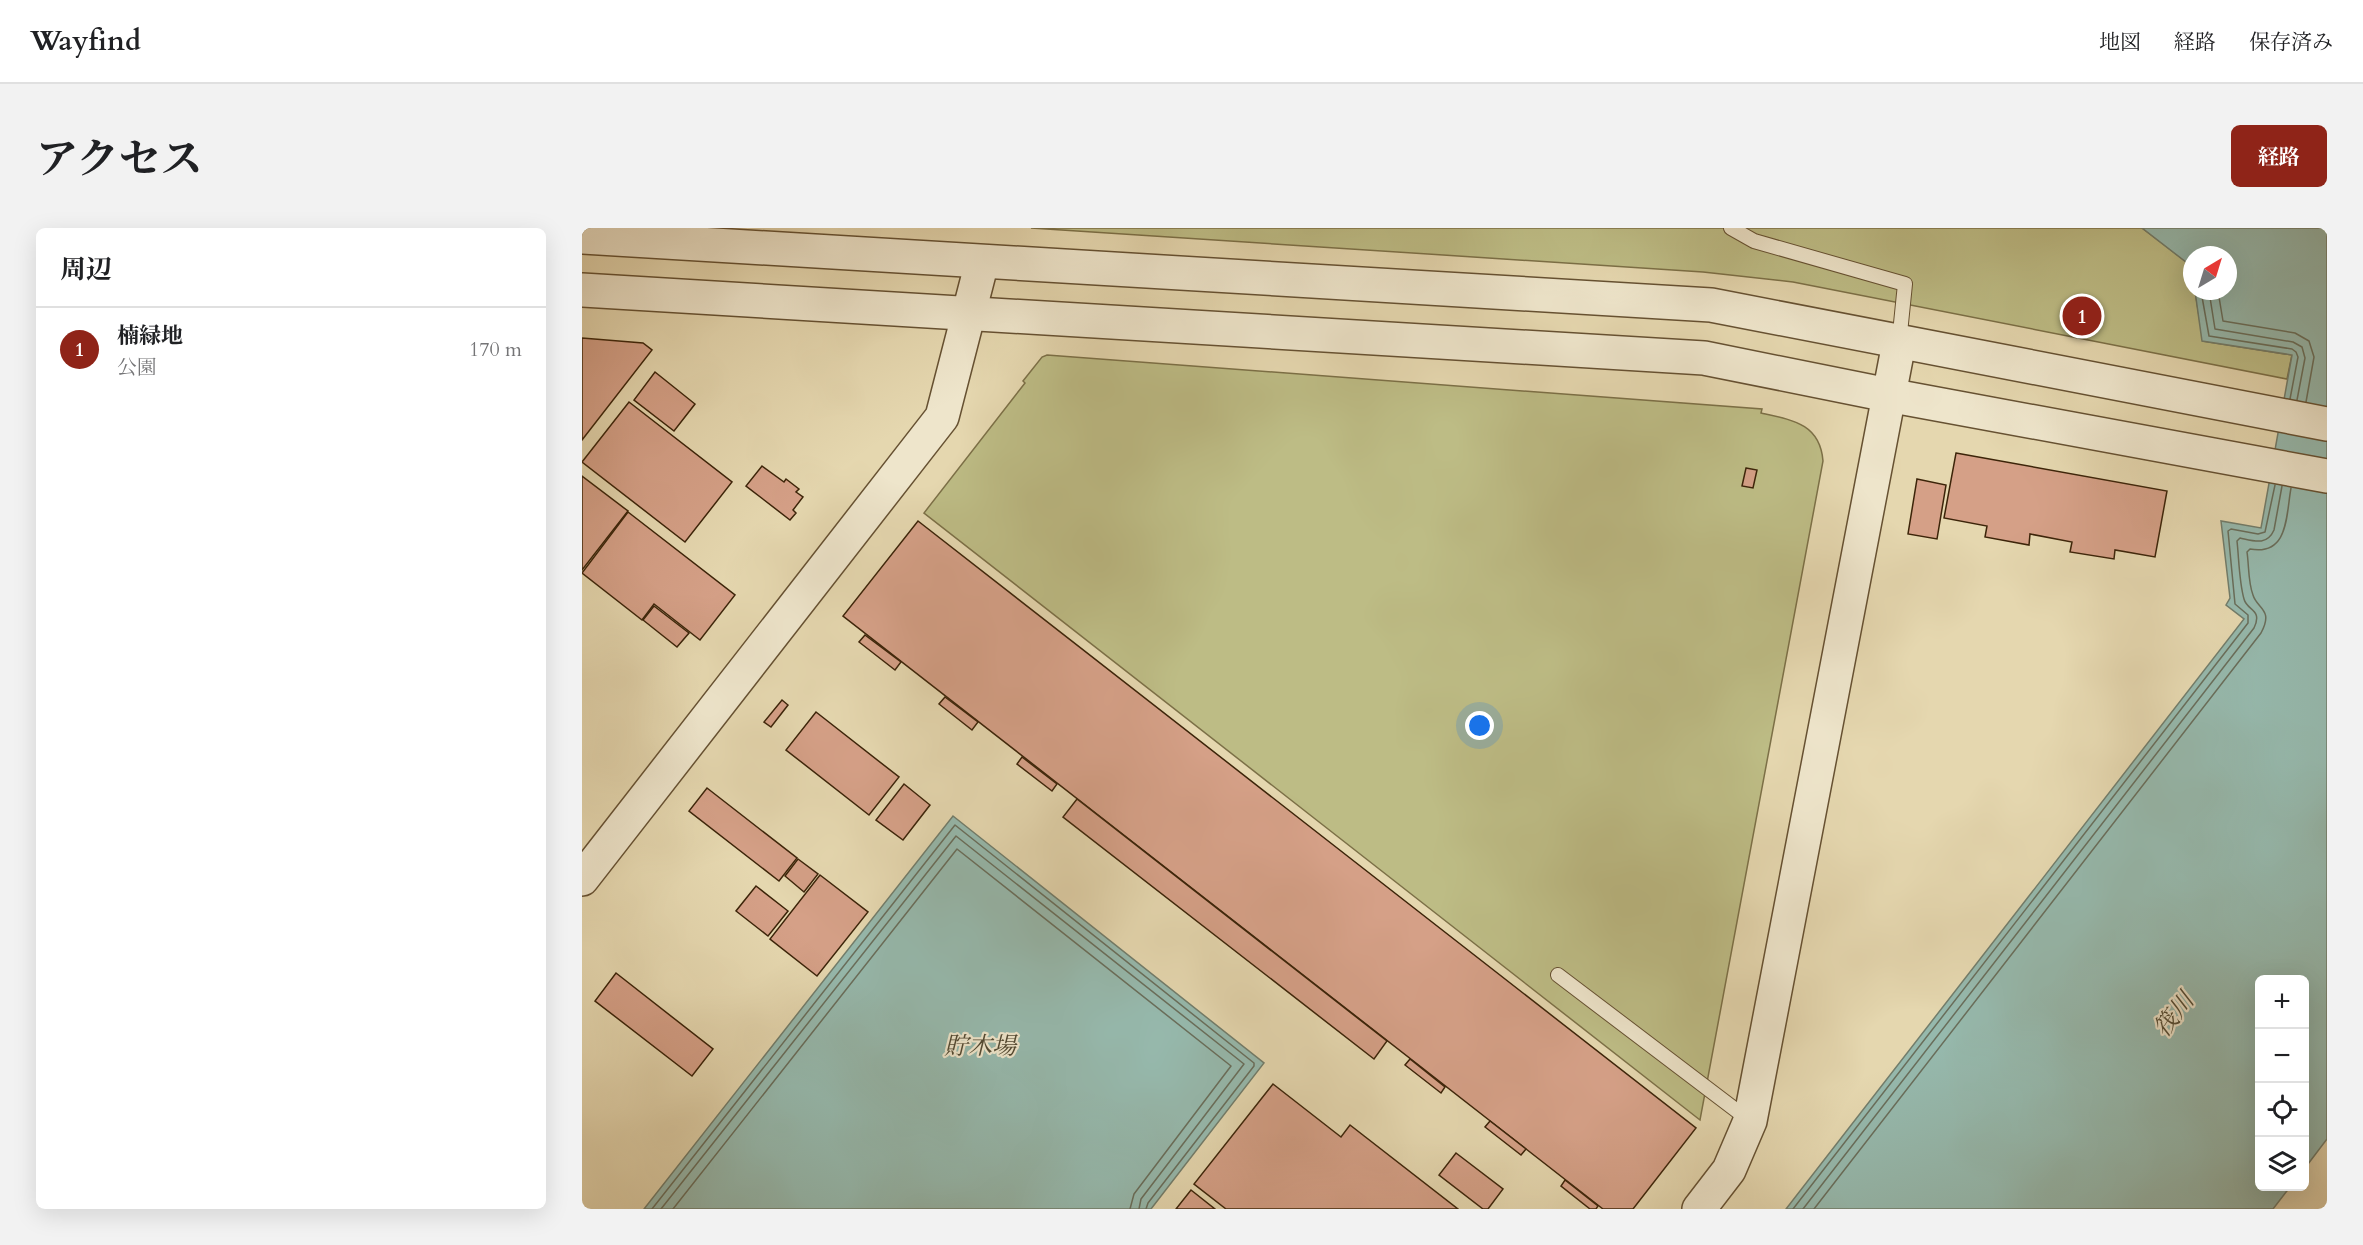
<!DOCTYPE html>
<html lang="ja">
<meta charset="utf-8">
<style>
:root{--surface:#fff;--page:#f2f2f2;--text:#202124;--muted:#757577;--line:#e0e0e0;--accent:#8f2418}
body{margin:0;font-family:Cardo,"Noto Serif JP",serif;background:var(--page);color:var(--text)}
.controls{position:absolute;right:18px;bottom:18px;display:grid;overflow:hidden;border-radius:9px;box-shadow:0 6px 24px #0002}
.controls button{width:54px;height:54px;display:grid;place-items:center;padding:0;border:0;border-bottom:2px solid var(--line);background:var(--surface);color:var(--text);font:30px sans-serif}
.compass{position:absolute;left:1601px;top:18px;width:54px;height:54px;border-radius:50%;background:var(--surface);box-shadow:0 6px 24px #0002;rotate:38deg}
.you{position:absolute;left:898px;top:498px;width:21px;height:21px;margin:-15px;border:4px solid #fff;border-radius:50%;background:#1a73e8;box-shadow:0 0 0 9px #1a73e833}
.badge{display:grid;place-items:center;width:39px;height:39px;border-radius:50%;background:var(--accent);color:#fff;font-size:20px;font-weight:700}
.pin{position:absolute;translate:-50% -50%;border:3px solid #fff;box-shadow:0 2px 6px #0006}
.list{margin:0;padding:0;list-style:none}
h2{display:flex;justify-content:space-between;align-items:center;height:78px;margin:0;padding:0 24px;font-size:26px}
h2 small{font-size:20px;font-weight:400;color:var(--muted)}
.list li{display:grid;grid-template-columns:39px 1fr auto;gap:18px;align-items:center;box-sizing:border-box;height:84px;padding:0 24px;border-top:2px solid var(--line)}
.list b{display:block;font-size:22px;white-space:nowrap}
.list p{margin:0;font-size:20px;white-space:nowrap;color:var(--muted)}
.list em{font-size:20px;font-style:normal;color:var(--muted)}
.icon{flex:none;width:33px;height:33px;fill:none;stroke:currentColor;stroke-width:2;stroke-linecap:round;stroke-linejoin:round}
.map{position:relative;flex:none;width:1745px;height:981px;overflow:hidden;border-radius:9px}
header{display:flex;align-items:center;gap:36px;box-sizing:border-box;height:84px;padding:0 30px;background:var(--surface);border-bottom:2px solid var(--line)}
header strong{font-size:28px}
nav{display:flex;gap:33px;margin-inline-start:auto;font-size:21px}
.intro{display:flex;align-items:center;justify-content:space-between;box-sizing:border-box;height:144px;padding:0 36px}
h1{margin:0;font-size:42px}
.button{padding:15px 27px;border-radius:9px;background:var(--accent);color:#fff;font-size:21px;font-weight:700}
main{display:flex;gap:36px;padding:0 36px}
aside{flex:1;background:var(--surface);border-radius:9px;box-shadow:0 6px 24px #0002}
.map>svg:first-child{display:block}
.green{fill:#bdbc85;stroke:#7c7047;stroke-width:1.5}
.water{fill:#96b9ad;stroke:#727d6b;stroke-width:1.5}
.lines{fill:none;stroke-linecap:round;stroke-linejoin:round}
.shore{stroke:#696e5b;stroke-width:1.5}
.building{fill:#d5a087;stroke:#3c2409;stroke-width:1.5}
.service-casing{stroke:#665132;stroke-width:16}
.tertiary-casing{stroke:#665132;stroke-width:36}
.service{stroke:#eee5cb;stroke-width:14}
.tertiary{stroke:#eee5cb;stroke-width:33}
.labels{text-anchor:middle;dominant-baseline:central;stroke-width:4.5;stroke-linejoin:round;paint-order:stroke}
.water-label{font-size:24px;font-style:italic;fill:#524932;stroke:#eee5cb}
</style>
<header>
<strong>Wayfind</strong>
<nav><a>地図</a><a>経路</a><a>保存済み</a></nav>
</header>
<div class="intro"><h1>アクセス</h1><a class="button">経路</a></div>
<main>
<aside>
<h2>周辺<small></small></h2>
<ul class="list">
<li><span class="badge">1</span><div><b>楠緑地</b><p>公園</p></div><em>170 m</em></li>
</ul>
</aside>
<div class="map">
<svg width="1745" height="981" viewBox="0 0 1745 981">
<rect width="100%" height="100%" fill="#e5d7af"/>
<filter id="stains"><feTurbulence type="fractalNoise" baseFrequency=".00333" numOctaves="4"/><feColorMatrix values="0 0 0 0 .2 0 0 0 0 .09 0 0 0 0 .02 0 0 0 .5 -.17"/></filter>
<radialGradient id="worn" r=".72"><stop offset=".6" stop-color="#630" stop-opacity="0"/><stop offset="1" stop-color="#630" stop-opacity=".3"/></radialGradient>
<g class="green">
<path d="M 449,0 L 1560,0 L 1610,38 L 1610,63 L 1613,63 L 1621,113 L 1710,127 L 1705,151 L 1211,54 L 1121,44 Z"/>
<path d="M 465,127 L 1180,181 L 1179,185 C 1211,192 1238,196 1241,233 L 1118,892 L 342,285 L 443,155 L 441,153 L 460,129 Z"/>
</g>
<g class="water">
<path d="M 1560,0 L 1745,0 L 1745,911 L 1723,940 L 1722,752 L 1678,752 L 1678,958 L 1708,959 L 1691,981 L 1204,981 L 1662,391 L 1644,377 L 1648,370 L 1639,293 L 1679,300 L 1710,127 L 1620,113 L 1613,63 L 1646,63 L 1646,27 L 1610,27 L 1610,41 L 1609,38 Z"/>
<path d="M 371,588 L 682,835 L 569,981 L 62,981 Z"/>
</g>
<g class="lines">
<g class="shore">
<path d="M 1619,63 L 1627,108 L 1710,121 L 1714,124 L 1716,129 L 1708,171"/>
<path d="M 1627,63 L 1633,101 L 1711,114 L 1720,119 L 1723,130 L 1715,172"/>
<path d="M 1636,63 L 1641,93 L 1713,105 L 1727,113 L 1732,129 L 1724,174"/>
<path d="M 70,981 L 373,597 L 672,835 L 672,838 L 566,975 L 564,981"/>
<path d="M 79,981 L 374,608 L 662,836 L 559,971 L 557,981"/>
<path d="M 91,981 L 375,621 L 649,838 L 552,966 L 548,981"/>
<path d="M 1211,981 L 1666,395 L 1666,387 L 1653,376 L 1646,303 L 1649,301 L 1676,306 L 1683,304 L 1693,257"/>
<path d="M 1221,981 L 1672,400 C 1681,381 1665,383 1662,371 C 1657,353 1657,331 1655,313 L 1658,310 C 1672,313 1685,318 1692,302 L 1700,258"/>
<path d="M 1232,981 L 1679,405 C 1692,381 1675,381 1671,367 C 1666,354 1667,337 1665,324 L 1668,321 C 1707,328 1704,287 1709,260"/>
</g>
</g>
<g class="building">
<path d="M 0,110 L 61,115 L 70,122 L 0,212 Z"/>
<path d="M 73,144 L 113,176 L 92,203 L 52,172 Z"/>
<path d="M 47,174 L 150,254 L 103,314 L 0,234 Z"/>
<path d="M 1374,225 L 1585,263 L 1573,329 L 1533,322 L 1532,331 L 1488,324 L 1490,314 L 1448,306 L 1447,317 L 1403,309 L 1405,298 L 1362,290 Z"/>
<path d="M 180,238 L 202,254 L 204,251 L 217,261 L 214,264 L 221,269 L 211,282 L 214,285 L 208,292 L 164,258 Z"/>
<path d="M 1164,240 L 1175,242 L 1171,260 L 1160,258 Z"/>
<path d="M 0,248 L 46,283 L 0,342 Z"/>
<path d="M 1335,251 L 1364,257 L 1355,311 L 1326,306 Z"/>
<path d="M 46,284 L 153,367 L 118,412 L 72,376 L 60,392 L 0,345 Z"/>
<path d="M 336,293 L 1114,900 L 1051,981 L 1021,981 L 261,388 Z"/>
<path d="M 72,378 L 107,405 L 95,419 L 61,392 Z"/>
<path d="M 283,407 L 319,434 L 313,442 L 277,414 Z"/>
<path d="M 363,469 L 396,494 L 390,502 L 357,476 Z"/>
<path d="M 200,472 L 206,477 L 189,499 L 182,494 Z"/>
<path d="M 234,484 L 317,549 L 287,587 L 204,522 Z"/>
<path d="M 440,529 L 475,556 L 470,563 L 435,536 Z"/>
<path d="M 322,556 L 348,577 L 321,612 L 294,592 Z"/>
<path d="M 125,560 L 215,630 L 197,653 L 107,583 Z"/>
<path d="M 495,571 L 805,813 L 792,831 L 481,589 Z"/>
<path d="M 216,631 L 236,646 L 222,664 L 203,648 Z"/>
<path d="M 238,647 L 286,684 L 235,748 L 188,711 Z"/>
<path d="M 174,658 L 206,683 L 186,708 L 154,683 Z"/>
<path d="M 34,745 L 131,821 L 110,848 L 13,773 Z"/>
<path d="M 828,831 L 863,859 L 859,865 L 823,837 Z"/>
<path d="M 691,856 L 759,909 L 768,897 L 876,981 L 644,981 L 612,956 Z"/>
<path d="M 908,893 L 944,921 L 939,927 L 903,899 Z"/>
<path d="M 874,925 L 921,961 L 906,981 L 901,981 L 857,947 Z"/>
<path d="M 983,952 L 1016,978 L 1014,981 L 1008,981 L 979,958 Z"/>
<path d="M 609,962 L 633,981 L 594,981 Z"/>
</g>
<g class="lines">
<g class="service-casing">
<g id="service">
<path d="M 1149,0 L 1172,13 L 1323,56 L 1317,115"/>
<path d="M 976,747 L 1167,892"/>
</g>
</g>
<g class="tertiary-casing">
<g id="tertiary">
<path d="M 0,9 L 1129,77 L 1745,196"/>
<path d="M 0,62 L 1122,130 L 1306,167 L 1745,248"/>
<path d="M 0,651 L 360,189 L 400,34"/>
<path d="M 1117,981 L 1147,942 L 1168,893 L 1317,115"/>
</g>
</g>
<use href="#service" class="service"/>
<use href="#tertiary" class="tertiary"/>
</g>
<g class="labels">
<g class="water-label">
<text transform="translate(1592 787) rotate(-52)">筏川</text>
<text x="398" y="818">貯木場</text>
</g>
</g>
<rect width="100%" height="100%" filter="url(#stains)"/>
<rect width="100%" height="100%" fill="url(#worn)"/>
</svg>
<div class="controls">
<button>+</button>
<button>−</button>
<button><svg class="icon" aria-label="locate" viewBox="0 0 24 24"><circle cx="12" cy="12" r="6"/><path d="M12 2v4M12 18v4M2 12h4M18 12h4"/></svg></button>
<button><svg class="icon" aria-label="layers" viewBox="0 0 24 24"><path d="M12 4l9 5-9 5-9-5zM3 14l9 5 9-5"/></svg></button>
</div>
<svg class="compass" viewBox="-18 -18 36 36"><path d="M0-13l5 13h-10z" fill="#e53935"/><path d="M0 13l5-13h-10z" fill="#757577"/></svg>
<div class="you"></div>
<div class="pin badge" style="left:1500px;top:88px">1</div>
</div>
</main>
